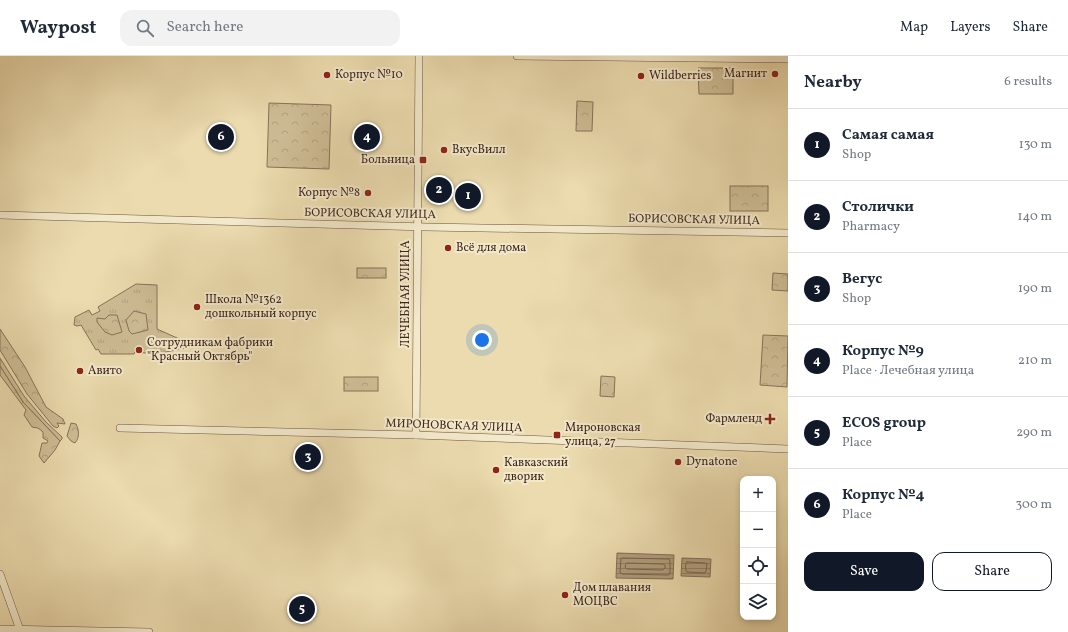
<!DOCTYPE html>
<meta charset="utf-8">
<style>
:root{--surface:#fff;--page:#f2f2f3;--text:#1f2937;--muted:#747a83;--line:#e0e1e3;--accent:#111827}
body{margin:0;font-family:Vollkorn,serif;background:var(--page);color:var(--text)}
.controls{position:absolute;right:12px;bottom:12px;display:grid;overflow:hidden;border-radius:8px;box-shadow:0 2px 6px #0003}
.controls button{width:36px;height:36px;display:grid;place-items:center;padding:0;border:0;border-bottom:1px solid var(--line);background:var(--surface);color:var(--text);font:20px sans-serif}
.you{position:absolute;left:482px;top:284px;width:14px;height:14px;margin:-10px;border:3px solid #fff;border-radius:50%;background:#1a73e8;box-shadow:0 0 0 6px #1a73e833}
.badge{display:grid;place-items:center;width:26px;height:26px;border-radius:50%;background:var(--accent);color:#fff;font-size:13px;font-weight:700}
.pin{position:absolute;translate:-50% -50%;border:2px solid #fff;box-shadow:0 1px 4px #0006}
.list{margin:0;padding:0;list-style:none}
h2{display:flex;justify-content:space-between;align-items:center;height:52px;margin:0;padding:0 16px;font-size:17px}
h2 small{font-size:13px;font-weight:400;color:var(--muted)}
.list li{display:grid;grid-template-columns:26px 1fr auto;gap:12px;align-items:center;box-sizing:border-box;height:72px;padding:0 16px;border-top:1px solid var(--line)}
.list b{display:block;font-size:15px;white-space:nowrap}
.list p{margin:0;font-size:13px;white-space:nowrap;color:var(--muted)}
.list em{font-size:13px;font-style:normal;color:var(--muted)}
.actions{display:flex;gap:8px;padding:12px 16px}
.actions a{flex:1;padding:9px 0;border:1px solid var(--accent);border-radius:12px;text-align:center;font-size:14px;color:var(--accent)}
.actions .main{background:var(--accent);color:#fff}
.icon{flex:none;width:22px;height:22px;fill:none;stroke:currentColor;stroke-width:2;stroke-linecap:round;stroke-linejoin:round}
.map{position:relative;flex:none;width:788px;height:576px;overflow:hidden}
header{display:flex;align-items:center;gap:24px;box-sizing:border-box;height:56px;padding:0 20px;background:var(--surface);border-bottom:1px solid var(--line)}
header strong{font-size:19px}
nav{display:flex;gap:22px;margin-inline-start:auto;font-size:14px}
.search{width:280px;height:36px;background:var(--page);display:flex;align-items:center;gap:10px;box-sizing:border-box;padding:0 14px;border-radius:12px;color:var(--muted);font-size:15px}
main{display:flex}
aside{flex:1;background:var(--surface)}
.map>svg:first-child{display:block}
.grass{fill:url(#grass-tufts);stroke:#887259}
.forest{fill:url(#forest-crowns);stroke:#887259}
.water{fill:url(#water-rules);stroke:#846f57}
.lines{fill:none;stroke-linecap:round;stroke-linejoin:round}
.shore{stroke:#79634d;stroke-width:1}
.street-casing{stroke:#6c5541;stroke-width:8}
.street{stroke:#f2e8ca;stroke-width:7}
.poi-dot{fill:#8f2418;stroke:#f2e8ca;stroke-width:1.5}
.labels{text-anchor:middle;dominant-baseline:central;stroke-width:4;stroke-linejoin:round;paint-order:stroke}
.poi-label{font-size:12px;fill:#41281d;stroke:#f2e8ca;text-anchor:start}
.street-label{font-size:12px;fill:#41281d;stroke:#f2e8ca}
</style>
<header>
<strong>Waypost</strong>
<div class="search"><svg class="icon" aria-label="search" viewBox="0 0 24 24"><circle cx="10" cy="10" r="6"/><path d="M15 15l6 6"/></svg>Search here</div>
<nav><a>Map</a><a>Layers</a><a>Share</a></nav>
</header>
<main>
<div class="map">
<svg width="788" height="576" viewBox="0 0 788 576">
<defs>
<pattern id="grass-tufts" width="24" height="20" patternUnits="userSpaceOnUse"><rect width="24" height="20" fill="#cebd95"/><path d="M3 7l-1-3M5 7V3M7 7l1-3M15 17l-1-3M17 17v-4M19 17l1-3" fill="none" stroke="#b2a280"/></pattern>
<pattern id="forest-crowns" width="20" height="18" patternUnits="userSpaceOnUse"><rect width="20" height="18" fill="#cebd95"/><path d="M2 6a3 3 0 1 1 6 0M12 15a3 3 0 1 1 6 0" fill="none" stroke="#b2a280"/></pattern>
<pattern id="water-rules" width="6" height="5" patternUnits="userSpaceOnUse"><rect width="6" height="5" fill="#b19e7d"/><path d="M0 2.5h6" fill="none" stroke="#928166"/></pattern>
</defs>
<rect width="100%" height="100%" fill="#ebdbae"/>
<filter id="stains"><feTurbulence type="fractalNoise" baseFrequency=".005" numOctaves="4"/><feColorMatrix values="0 0 0 0 .2 0 0 0 0 .09 0 0 0 0 .02 0 0 0 .5 -.17"/></filter>
<radialGradient id="worn" r=".72"><stop offset=".6" stop-color="#630" stop-opacity="0"/><stop offset="1" stop-color="#630" stop-opacity=".3"/></radialGradient>
<g class="grass">
<path d="M 136,228 L 157,229 L 157,273 L 195,290 L 156,298 L 135,296 L 134,298 L 101,298 L 98,293 L 96,294 L 81,269 L 77,270 L 74,269 L 75,261 L 89,254 L 92,259 L 100,255 L 98,251 Z"/>
<path d="M 0,302 L 24,340 L 46,366 L 62,381 L 62,383 L 60,385 L 23,346 L 0,310 Z"/>
</g>
<g class="forest">
<path d="M 698,12 L 733,12 L 733,38 L 699,38 Z"/>
<path d="M 577,45 L 593,46 L 592,75 L 576,75 Z"/>
<path d="M 269,47 L 331,49 L 329,113 L 267,111 Z"/>
<rect x="730" y="130" width="38" height="25"/>
<rect x="357" y="212" width="29" height="10"/>
<path d="M 773,217 L 788,218 L 788,235 L 772,234 Z"/>
<path d="M 134,255 L 146,258 L 148,274 L 132,278 L 129,275 L 126,264 Z"/>
<path d="M 109,259 L 117,259 L 122,276 L 112,279 L 105,276 L 97,266 L 97,262 L 105,263 Z"/>
<path d="M 0,273 L 25,311 L 46,351 L 63,363 L 65,368 L 57,367 L 59,370 L 57,372 L 53,370 L 27,338 L 0,294 Z"/>
<path d="M 763,279 L 788,280 L 787,331 L 760,329 Z"/>
<path d="M 0,310 L 23,346 L 60,385 L 55,394 L 44,407 L 39,400 L 42,387 L 47,387 L 48,385 L 43,382 L 43,376 L 38,372 L 32,371 L 24,359 L 26,354 L 0,319 Z"/>
<path d="M 601,320 L 615,321 L 614,341 L 600,340 Z"/>
<rect x="344" y="321" width="34" height="14"/>
<path d="M 71,367 L 76,368 C 79,374 80,381 75,387 L 71,385 L 67,380 Z"/>
</g>
<g class="water">
<path d="M 617,497 L 674,499 L 673,523 L 616,522 Z"/>
<path d="M 682,502 L 711,503 L 710,521 L 681,520 Z"/>
</g>
<g class="lines">
<g class="shore">
<path d="M 622,502 L 669,503 L 670,505 L 670,518 L 668,519 L 622,518 L 620,516 L 621,503 Z"/>
<path d="M 687,506 L 705,507 L 707,508 L 706,515 L 705,517 L 687,516 C 685,514 685,508 687,506 Z"/>
<path d="M 627,507 L 663,508 L 665,509 L 665,512 L 663,514 L 627,513 L 625,511 L 626,508 Z"/>
</g>
<g class="street-casing">
<g id="street">
<path d="M 517,0 L 788,3"/>
<path d="M 0,159 L 427,171 L 788,177"/>
<path d="M 120,372 L 416,379 L 788,393"/>
<path d="M 416,379 L 419,0"/>
<path d="M 0,518 L 20,574"/>
<path d="M 0,573 L 149,576"/>
</g>
</g>
<use href="#street" class="street"/>
</g>
<g class="poi-dot">
<circle cx="775" cy="18" r="4"/>
<circle cx="327" cy="19" r="4"/>
<circle cx="641" cy="20" r="4"/>
<circle cx="444" cy="94" r="4"/>
<rect x="419" y="100" width="8" height="8" rx="2"/>
<circle cx="368" cy="137" r="4"/>
<circle cx="448" cy="192" r="4"/>
<circle cx="197" cy="251" r="4"/>
<circle cx="139" cy="294" r="4"/>
<circle cx="80" cy="315" r="4"/>
<path d="M768 357h4v4h4v4h-4v4h-4v-4h-4v-4h4z"/>
<rect x="553" y="375" width="8" height="8" rx="2"/>
<circle cx="678" cy="406" r="4"/>
<circle cx="496" cy="414" r="4"/>
<circle cx="565" cy="539" r="4"/>
</g>
<g class="labels">
<g class="poi-label">
<text x="767" y="18" text-anchor="end">Магнит</text>
<text x="335" y="19">Корпус №10</text>
<text x="649" y="20">Wildberries</text>
<text x="452" y="94">ВкусВилл</text>
<text x="415" y="104" text-anchor="end">Больница</text>
<text x="360" y="137" text-anchor="end">Корпус №8</text>
<text x="456" y="192">Всё для дома</text>
<text x="205" y="244">Школа №1362<tspan x="205" dy="14">дошкольный корпус</tspan></text>
<text x="147" y="287">Сотрудникам фабрики<tspan x="147" dy="14">"Красный Октябрь"</tspan></text>
<text x="88" y="315">Авито</text>
<text x="762" y="363" text-anchor="end">Фармленд</text>
<text x="565" y="372">Мироновская<tspan x="565" dy="14">улица, 27</tspan></text>
<text x="686" y="406">Dynatone</text>
<text x="504" y="407">Кавказский<tspan x="504" dy="14">дворик</tspan></text>
<text x="573" y="532">Дом плавания<tspan x="573" dy="14">МОЦВС</tspan></text>
</g>
<g class="street-label">
<text transform="translate(370 158) rotate(1)">БОРИСОВСКАЯ УЛИЦА</text>
<text transform="translate(694 164) rotate(1)">БОРИСОВСКАЯ УЛИЦА</text>
<text transform="translate(406 238) rotate(-90)">ЛЕЧЕБНАЯ УЛИЦА</text>
<text transform="translate(454 370) rotate(2)">МИРОНОВСКАЯ УЛИЦА</text>
</g>
</g>
<rect width="100%" height="100%" filter="url(#stains)"/>
<rect width="100%" height="100%" fill="url(#worn)"/>
</svg>
<div class="controls">
<button>+</button>
<button>−</button>
<button><svg class="icon" aria-label="locate" viewBox="0 0 24 24"><circle cx="12" cy="12" r="6"/><path d="M12 2v4M12 18v4M2 12h4M18 12h4"/></svg></button>
<button><svg class="icon" aria-label="layers" viewBox="0 0 24 24"><path d="M12 4l9 5-9 5-9-5zM3 14l9 5 9-5"/></svg></button>
</div>
<div class="you"></div>
<div class="pin badge" style="left:468px;top:140px">1</div>
<div class="pin badge" style="left:439px;top:134px">2</div>
<div class="pin badge" style="left:308px;top:401px">3</div>
<div class="pin badge" style="left:367px;top:81px">4</div>
<div class="pin badge" style="left:302px;top:553px">5</div>
<div class="pin badge" style="left:221px;top:81px">6</div>
</div>
<aside>
<h2>Nearby<small>6 results</small></h2>
<ul class="list">
<li><span class="badge">1</span><div><b>Самая самая</b><p>Shop</p></div><em>130 m</em></li>
<li><span class="badge">2</span><div><b>Столички</b><p>Pharmacy</p></div><em>140 m</em></li>
<li><span class="badge">3</span><div><b>Вегус</b><p>Shop</p></div><em>190 m</em></li>
<li><span class="badge">4</span><div><b>Корпус №9</b><p>Place · Лечебная улица</p></div><em>210 m</em></li>
<li><span class="badge">5</span><div><b>ECOS group</b><p>Place</p></div><em>290 m</em></li>
<li><span class="badge">6</span><div><b>Корпус №4</b><p>Place</p></div><em>300 m</em></li>
</ul>
<div class="actions"><a class="main">Save</a><a>Share</a></div>
</aside>
</main>
